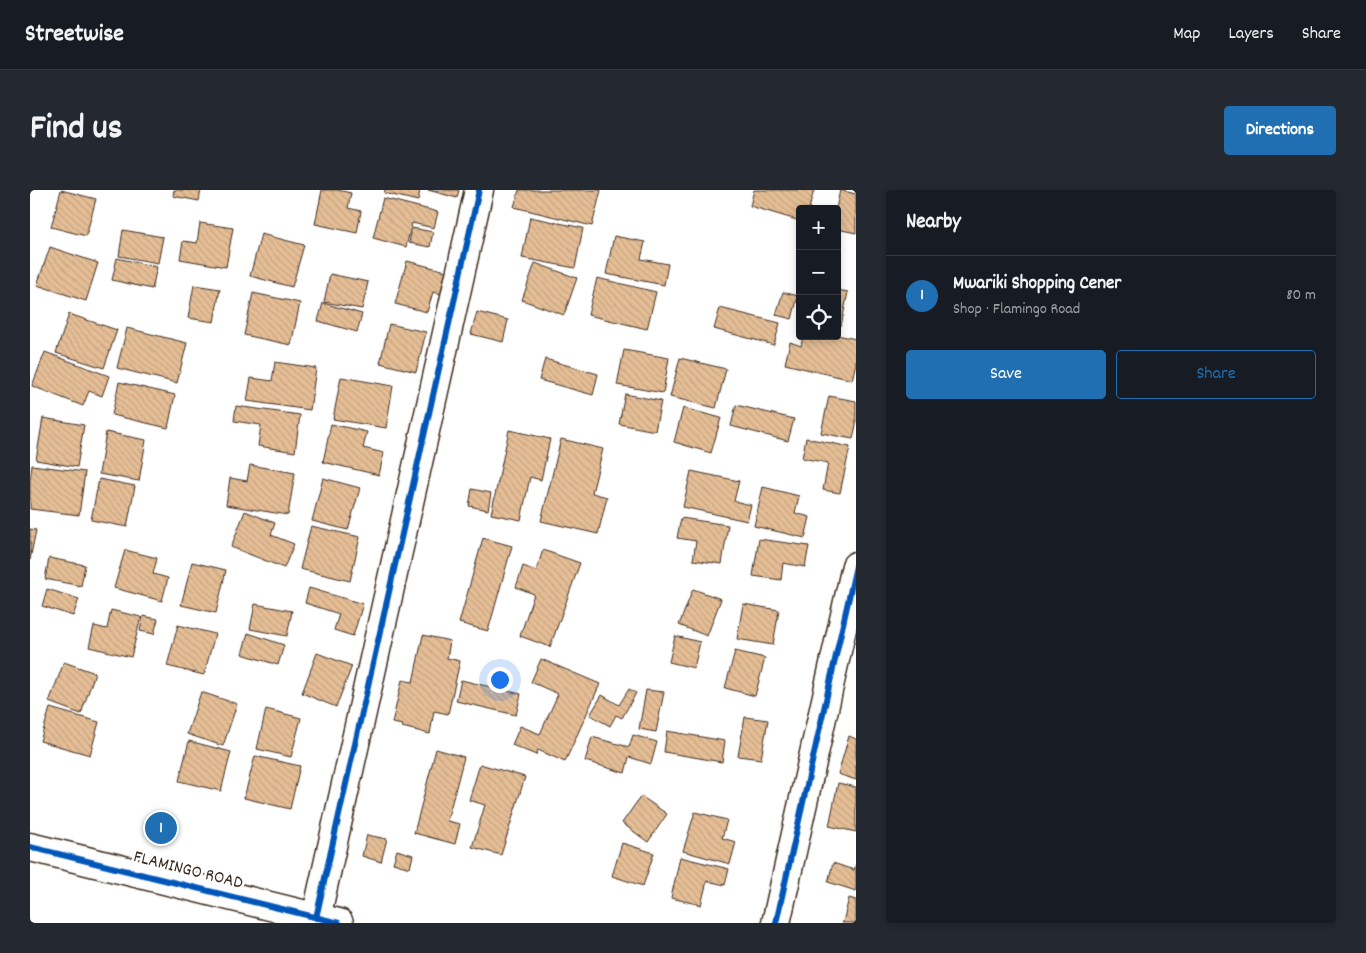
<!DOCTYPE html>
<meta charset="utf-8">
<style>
:root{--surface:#171b24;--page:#242831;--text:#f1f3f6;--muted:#9ea1a6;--line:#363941;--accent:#1f6fb2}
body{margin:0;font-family:Dekko,sans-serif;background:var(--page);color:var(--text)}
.controls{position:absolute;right:15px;top:15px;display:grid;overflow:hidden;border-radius:5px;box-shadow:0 2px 8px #0003}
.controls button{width:45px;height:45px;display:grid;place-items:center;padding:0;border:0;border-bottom:1px solid var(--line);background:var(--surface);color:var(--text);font:25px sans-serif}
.you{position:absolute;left:469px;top:489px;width:18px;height:18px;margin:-12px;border:4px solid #fff;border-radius:50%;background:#1a73e8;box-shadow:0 0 0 8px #1a73e833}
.badge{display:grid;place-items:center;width:32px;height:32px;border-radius:50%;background:var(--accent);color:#fff;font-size:16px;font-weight:700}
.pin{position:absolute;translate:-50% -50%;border:2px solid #fff;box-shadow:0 1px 5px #0006}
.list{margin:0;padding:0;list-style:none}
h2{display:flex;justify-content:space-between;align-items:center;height:65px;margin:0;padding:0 20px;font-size:21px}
h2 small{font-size:16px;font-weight:400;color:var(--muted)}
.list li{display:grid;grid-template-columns:32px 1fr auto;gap:15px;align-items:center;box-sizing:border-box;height:80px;padding:0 20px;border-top:1px solid var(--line)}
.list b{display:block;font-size:19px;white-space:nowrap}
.list p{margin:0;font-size:16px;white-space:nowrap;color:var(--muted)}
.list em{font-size:16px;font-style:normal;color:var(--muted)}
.actions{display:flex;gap:10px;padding:15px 20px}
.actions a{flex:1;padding:11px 0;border:1px solid var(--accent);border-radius:5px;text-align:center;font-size:18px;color:var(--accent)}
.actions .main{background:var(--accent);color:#fff}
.icon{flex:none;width:28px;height:28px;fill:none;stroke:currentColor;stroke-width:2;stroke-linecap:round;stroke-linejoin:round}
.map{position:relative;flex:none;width:826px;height:733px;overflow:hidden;border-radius:5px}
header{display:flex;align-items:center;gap:30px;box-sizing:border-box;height:70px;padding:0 25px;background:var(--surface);border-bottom:1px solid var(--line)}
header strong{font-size:24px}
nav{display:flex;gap:28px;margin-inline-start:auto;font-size:18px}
.intro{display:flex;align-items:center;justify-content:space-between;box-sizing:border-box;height:120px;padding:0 30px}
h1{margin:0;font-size:35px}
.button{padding:12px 22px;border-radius:5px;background:var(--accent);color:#fff;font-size:18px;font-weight:700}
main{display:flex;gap:30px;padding:0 30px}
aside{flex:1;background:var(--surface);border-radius:5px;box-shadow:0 2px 8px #0003}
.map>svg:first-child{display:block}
.building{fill:url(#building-back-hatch);stroke:#3b2a1e}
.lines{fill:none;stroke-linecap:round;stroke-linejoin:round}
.street-casing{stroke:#3b2a1e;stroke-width:31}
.street{stroke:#fff;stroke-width:28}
.cycleway-casing{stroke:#fff;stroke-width:9}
.cycleway{stroke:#0057b8;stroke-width:6}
.labels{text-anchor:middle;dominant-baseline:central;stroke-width:5;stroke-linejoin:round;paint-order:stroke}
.street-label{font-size:18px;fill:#3b2a1e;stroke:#fff}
</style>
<header>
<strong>Streetwise</strong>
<nav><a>Map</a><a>Layers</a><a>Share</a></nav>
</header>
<div class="intro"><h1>Find us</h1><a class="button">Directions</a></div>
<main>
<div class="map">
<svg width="826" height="733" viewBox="0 0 826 733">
<defs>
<pattern id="building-back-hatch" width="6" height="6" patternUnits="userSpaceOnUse" patternTransform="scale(1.25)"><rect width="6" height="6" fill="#e5be96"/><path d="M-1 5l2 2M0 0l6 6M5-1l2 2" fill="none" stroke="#c5a381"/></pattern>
</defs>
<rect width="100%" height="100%" fill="#fff"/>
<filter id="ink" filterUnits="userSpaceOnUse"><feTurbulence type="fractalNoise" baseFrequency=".02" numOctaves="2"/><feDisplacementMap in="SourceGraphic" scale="10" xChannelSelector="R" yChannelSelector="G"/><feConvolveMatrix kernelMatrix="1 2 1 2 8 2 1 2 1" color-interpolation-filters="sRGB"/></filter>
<g filter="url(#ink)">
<g class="building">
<path d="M 31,0 L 66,9 L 56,46 L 21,37 Z"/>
<path d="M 144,0 L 171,0 L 169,11 L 143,6 Z"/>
<path d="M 292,0 L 308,0 L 321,3 L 318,18 L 331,21 L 327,43 L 285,34 Z"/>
<path d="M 355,0 L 390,0 L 388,11 L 354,3 Z"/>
<path d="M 398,0 L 429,0 L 427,8 Z"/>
<path d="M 489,0 L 571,0 L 562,36 L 484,17 Z"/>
<path d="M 724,0 L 784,0 L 779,19 L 770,19 L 770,31 L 720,16 Z"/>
<path d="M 810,0 L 826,4 L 826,43 L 807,39 L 807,19 L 806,19 Z"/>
<path d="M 353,8 L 408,22 L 404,38 L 382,33 L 376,57 L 343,48 Z"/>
<path d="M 500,27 L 553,38 L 545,78 L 492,68 Z"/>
<path d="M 170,33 L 203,38 L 196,77 L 150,69 L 153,51 L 167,53 Z"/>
<path d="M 382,38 L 403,42 L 400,57 L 379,53 Z"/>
<path d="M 93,40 L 133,47 L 128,73 L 89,66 Z"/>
<path d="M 231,44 L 274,55 L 262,97 L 220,86 Z"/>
<path d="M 584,46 L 615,52 L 611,69 L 638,74 L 634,95 L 576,84 Z"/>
<path d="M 20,57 L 68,73 L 56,111 L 7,95 Z"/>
<path d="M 87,68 L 127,77 L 122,99 L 82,90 Z"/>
<path d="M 377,71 L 420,82 L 414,105 L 403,102 L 397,122 L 365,114 Z"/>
<path d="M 505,73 L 547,88 L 534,125 L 492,110 Z"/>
<path d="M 300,84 L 338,92 L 332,119 L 294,112 Z"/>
<path d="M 567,88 L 626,102 L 617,139 L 558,125 Z"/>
<path d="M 164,95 L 190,99 L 184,132 L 158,128 Z"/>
<path d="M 807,100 L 818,102 L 811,136 L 807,135 Z"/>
<path d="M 753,102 L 768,106 L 762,129 L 746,125 Z"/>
<path d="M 223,103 L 270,113 L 261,155 L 214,145 Z"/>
<path d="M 293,113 L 332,124 L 327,142 L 288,131 Z"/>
<path d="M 690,118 L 750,133 L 744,155 L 684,139 Z"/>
<path d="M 447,122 L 478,130 L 473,152 L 441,144 Z"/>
<path d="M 39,124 L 87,140 L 74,178 L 26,163 Z"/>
<path d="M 359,134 L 396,142 L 386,182 L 350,173 Z"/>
<path d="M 97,138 L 157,153 L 147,193 L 87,178 Z"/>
<path d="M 807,145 L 826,149 L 826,173 L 822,190 L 755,174 L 760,152 L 771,156 L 773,146 L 807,146 Z"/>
<path d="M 594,160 L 639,168 L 633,203 L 587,195 Z"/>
<path d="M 15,162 L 79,186 L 72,206 L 59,201 L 53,216 L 2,196 Z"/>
<path d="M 650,168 L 696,179 L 686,218 L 640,207 Z"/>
<path d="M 515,169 L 568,184 L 563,205 L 509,190 Z"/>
<path d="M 245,172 L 286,178 L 280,220 L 217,211 L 221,188 L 242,191 Z"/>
<path d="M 311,187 L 363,196 L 356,238 L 303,229 Z"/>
<path d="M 89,192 L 145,205 L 138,238 L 82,225 Z"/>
<path d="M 595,204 L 631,211 L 625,241 L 589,234 Z"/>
<path d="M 799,206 L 826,211 L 826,235 L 823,249 L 791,243 Z"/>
<path d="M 706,215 L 764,229 L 758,251 L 701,236 Z"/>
<path d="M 206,216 L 270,225 L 265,262 L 228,256 L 231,235 L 204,231 Z"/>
<path d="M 653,218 L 691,228 L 681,263 L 644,252 Z"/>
<path d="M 13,228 L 54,235 L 47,277 L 6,270 Z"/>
<path d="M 301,234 L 337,242 L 333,258 L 354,263 L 349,285 L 293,272 Z"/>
<path d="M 479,240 L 520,249 L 511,290 L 500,287 L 491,330 L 461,324 Z"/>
<path d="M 76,242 L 116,250 L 109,291 L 69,284 Z"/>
<path d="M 776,248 L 820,257 L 810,303 L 793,300 L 798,273 L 772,268 Z"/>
<path d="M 531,249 L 573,259 L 562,303 L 577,307 L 568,344 L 511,331 Z"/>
<path d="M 2,275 L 55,282 L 49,325 L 0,319 L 0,291 Z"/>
<path d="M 220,275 L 265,283 L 258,325 L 196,315 L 200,288 L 217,291 Z"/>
<path d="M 661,281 L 709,291 L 704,311 L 721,315 L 717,331 L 653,317 Z"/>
<path d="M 293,288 L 330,298 L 318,340 L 282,331 Z"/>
<path d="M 69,289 L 105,296 L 97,337 L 61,330 Z"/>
<path d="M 733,297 L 769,306 L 765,323 L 780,327 L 775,348 L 724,336 Z"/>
<path d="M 442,299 L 461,303 L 458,320 L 439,316 Z"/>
<path d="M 215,321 L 245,333 L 241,345 L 264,354 L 254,378 L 201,357 Z"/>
<path d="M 651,328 L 698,335 L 692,374 L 663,370 L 666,351 L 647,348 Z"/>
<path d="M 281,336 L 330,347 L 320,391 L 270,379 Z"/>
<path d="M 0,339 L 6,340 L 0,370 Z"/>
<path d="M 453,348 L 482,356 L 458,441 L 429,433 Z"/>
<path d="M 729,349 L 779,356 L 775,377 L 753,373 L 751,390 L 723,386 Z"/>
<path d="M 95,360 L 127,368 L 123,384 L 138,388 L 132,411 L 84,398 Z"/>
<path d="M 513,360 L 550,373 L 520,457 L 490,446 L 504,404 L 486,397 L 493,376 L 506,381 Z"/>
<path d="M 19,368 L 55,375 L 51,396 L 15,389 Z"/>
<path d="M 162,372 L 196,380 L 186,423 L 151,415 Z"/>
<path d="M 279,398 L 333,414 L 323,446 L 304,440 L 309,424 L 275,413 Z"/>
<path d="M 17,399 L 49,409 L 43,426 L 12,416 Z"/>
<path d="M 663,399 L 691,409 L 677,446 L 649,435 Z"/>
<path d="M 225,414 L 262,421 L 257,446 L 220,439 Z"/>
<path d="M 713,414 L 749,420 L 743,455 L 707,449 Z"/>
<path d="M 81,420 L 111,427 L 101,467 L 59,457 L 64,436 L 77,439 Z"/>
<path d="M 113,426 L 128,429 L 124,444 L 110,441 Z"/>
<path d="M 148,435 L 185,444 L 174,485 L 137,476 Z"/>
<path d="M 218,443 L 254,455 L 248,475 L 212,464 Z"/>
<path d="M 393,445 L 420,451 L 417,468 L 430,471 L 418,524 L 404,521 L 400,544 L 372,537 L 373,535 L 362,533 L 372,490 L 383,492 Z"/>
<path d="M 645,446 L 670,452 L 664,478 L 639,472 Z"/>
<path d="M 705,461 L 735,468 L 725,506 L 695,498 Z"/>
<path d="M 287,463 L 322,476 L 306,517 L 272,503 Z"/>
<path d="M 511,469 L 570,494 L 535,572 L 508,560 L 506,565 L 482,555 L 490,536 L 510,544 L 528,504 L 501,492 Z"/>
<path d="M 34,472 L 65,483 L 51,524 L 19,512 Z"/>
<path d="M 431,490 L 491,504 L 486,525 L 426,511 Z"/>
<path d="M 599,499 L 606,503 L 592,528 L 586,525 L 580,536 L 560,525 L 572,505 L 589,515 Z"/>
<path d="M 616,500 L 634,502 L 626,542 L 609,539 Z"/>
<path d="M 171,502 L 207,514 L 193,556 L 157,544 Z"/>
<path d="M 20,518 L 69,532 L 60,565 L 10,551 Z"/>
<path d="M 236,519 L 271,528 L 261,567 L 227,559 Z"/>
<path d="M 715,527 L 738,530 L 731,569 L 708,566 Z"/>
<path d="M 637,541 L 695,551 L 692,572 L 634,562 Z"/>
<path d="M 603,545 L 627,552 L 621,574 L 599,567 L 595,583 L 555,571 L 562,547 L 599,557 Z"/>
<path d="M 819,546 L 826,549 L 826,590 L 808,584 Z"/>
<path d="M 159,551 L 201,562 L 191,601 L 149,591 Z"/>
<path d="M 406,559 L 434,567 L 417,631 L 430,634 L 425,654 L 384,643 Z"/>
<path d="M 225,566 L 270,576 L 260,619 L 214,608 Z"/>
<path d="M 450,574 L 495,587 L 471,665 L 442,657 L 455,615 L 439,610 Z"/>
<path d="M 808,593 L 826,597 L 826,642 L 799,636 Z"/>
<path d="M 611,606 L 637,624 L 618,652 L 592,633 Z"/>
<path d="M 665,622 L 697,630 L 692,648 L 706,652 L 700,674 L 653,661 Z"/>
<path d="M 337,645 L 357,649 L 351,672 L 332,666 Z"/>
<path d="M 592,653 L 624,663 L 613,696 L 582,686 Z"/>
<path d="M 367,660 L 383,665 L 380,678 L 363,673 Z"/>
<path d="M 650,667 L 699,679 L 695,695 L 677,691 L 671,715 L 641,708 Z"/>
<path d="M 803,673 L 824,680 L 826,674 L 826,701 L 798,692 Z"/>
<path d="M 819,708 L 826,710 L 826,733 L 812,733 L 813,732 Z"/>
</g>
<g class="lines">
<g class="street-casing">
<g id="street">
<path d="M 0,657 L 309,733"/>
<path d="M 286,728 L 449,0"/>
<path d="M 746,733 L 826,376"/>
</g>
</g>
<use href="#street" class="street"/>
<g class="cycleway-casing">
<g id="cycleway">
<path d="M 0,657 L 309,733"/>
<path d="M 286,728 L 449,0"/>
<path d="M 746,733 L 826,376"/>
</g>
</g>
<use href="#cycleway" class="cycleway"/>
</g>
</g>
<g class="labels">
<g class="street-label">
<text transform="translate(158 681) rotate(14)">FLAMINGO ROAD</text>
</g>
</g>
</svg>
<div class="controls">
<button>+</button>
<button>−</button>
<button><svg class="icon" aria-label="locate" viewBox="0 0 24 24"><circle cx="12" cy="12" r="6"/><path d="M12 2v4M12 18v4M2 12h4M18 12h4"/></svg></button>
</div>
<div class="you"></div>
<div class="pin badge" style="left:131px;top:638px">1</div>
</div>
<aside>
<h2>Nearby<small></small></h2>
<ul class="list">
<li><span class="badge">1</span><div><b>Mwariki Shopping Cener</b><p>Shop · Flamingo Road</p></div><em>80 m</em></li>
</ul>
<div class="actions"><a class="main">Save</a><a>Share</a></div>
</aside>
</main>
